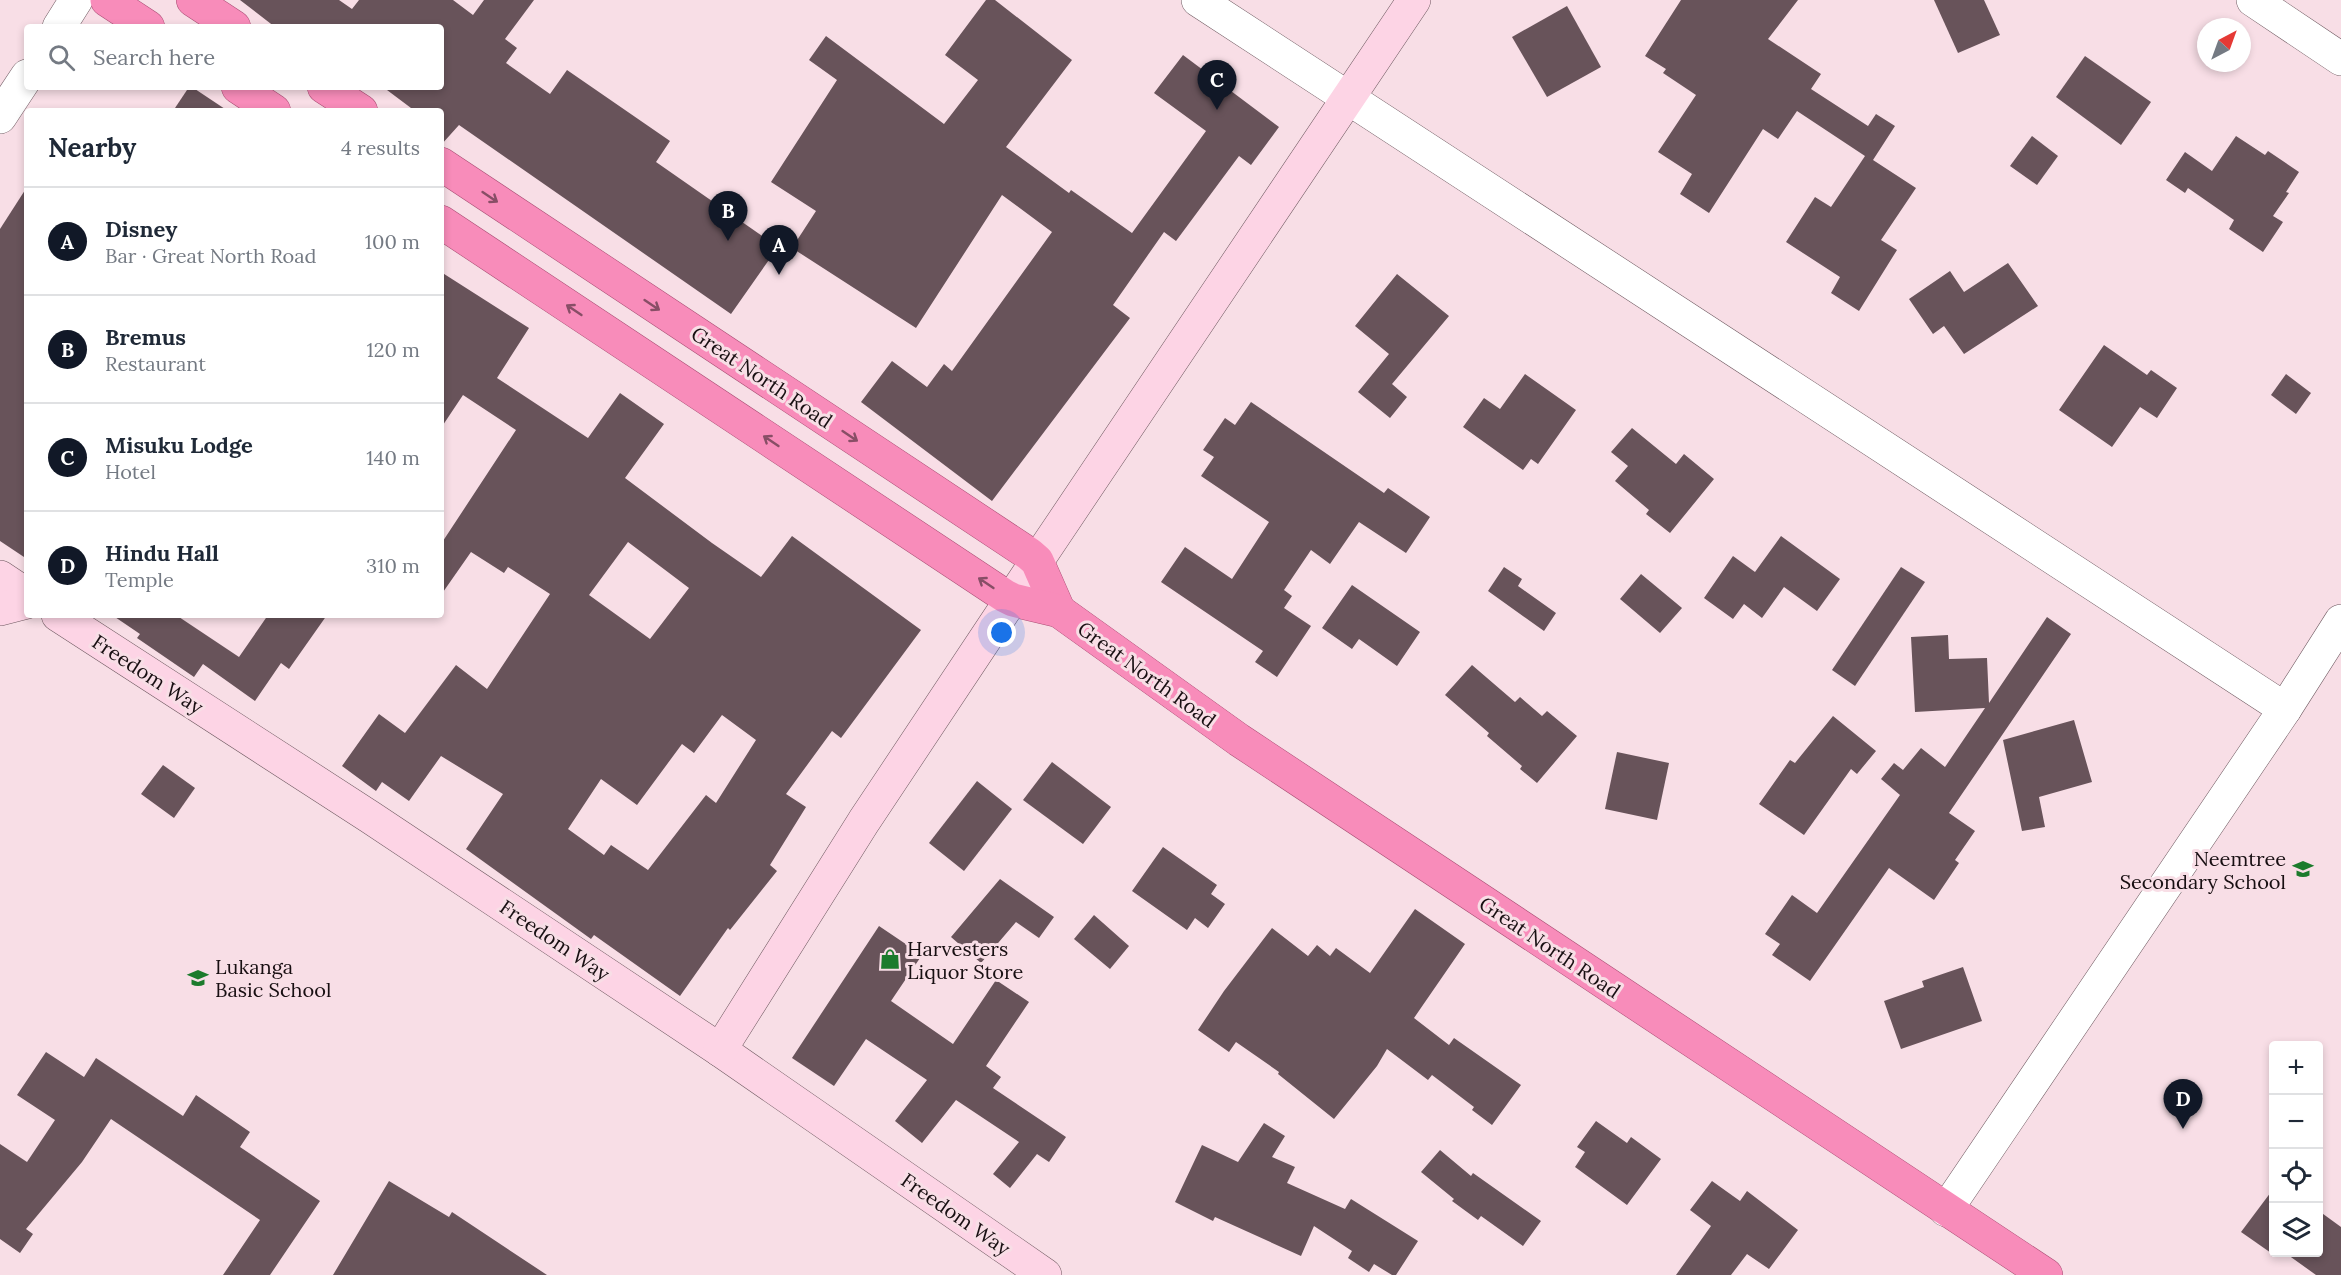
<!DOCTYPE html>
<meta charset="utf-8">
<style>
:root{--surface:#fff;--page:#f2f2f3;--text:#1f2937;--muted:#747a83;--line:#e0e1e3;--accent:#111827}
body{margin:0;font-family:Lora,serif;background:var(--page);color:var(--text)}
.controls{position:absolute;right:18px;bottom:18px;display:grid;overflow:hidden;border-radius:6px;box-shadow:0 3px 9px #0003}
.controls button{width:54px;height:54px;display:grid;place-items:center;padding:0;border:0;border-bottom:2px solid var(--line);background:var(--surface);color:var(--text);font:30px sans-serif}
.compass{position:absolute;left:2197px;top:18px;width:54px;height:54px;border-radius:50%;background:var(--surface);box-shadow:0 3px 9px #0003;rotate:41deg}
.you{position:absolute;left:1002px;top:633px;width:21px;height:21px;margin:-15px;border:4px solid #fff;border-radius:50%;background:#1a73e8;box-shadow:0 0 0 9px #1a73e833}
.badge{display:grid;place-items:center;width:39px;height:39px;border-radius:50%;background:var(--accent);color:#fff;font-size:20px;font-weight:700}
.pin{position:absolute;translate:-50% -50px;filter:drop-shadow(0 2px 3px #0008)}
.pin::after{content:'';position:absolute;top:32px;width:21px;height:18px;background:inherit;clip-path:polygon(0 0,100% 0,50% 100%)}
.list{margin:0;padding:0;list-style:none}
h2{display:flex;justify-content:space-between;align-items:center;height:78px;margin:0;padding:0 24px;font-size:26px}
h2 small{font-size:20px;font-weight:400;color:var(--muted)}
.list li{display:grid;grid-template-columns:39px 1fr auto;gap:18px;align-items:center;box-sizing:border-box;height:108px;padding:0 24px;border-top:2px solid var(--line)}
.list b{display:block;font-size:22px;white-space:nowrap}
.list p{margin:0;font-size:20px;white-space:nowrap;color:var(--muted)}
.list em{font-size:20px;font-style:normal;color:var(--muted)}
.icon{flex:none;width:33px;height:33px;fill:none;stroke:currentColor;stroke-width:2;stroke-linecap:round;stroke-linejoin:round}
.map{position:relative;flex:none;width:2341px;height:1275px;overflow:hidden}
.search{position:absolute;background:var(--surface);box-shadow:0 3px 9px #0003;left:24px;top:24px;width:420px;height:66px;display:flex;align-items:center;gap:15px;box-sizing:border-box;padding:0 21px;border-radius:6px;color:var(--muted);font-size:22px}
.panel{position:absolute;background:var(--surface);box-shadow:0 3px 9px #0003;left:24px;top:108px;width:420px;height:510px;border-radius:6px}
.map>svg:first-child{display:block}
.building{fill:#68535a;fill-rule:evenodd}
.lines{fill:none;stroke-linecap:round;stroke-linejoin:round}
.minor-casing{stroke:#6f5a61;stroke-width:34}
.secondary-casing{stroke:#6f5a61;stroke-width:34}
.trunk-casing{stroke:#a94e74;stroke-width:34}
.minor{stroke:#fff;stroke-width:33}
.secondary{stroke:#fdd4e5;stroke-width:33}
.trunk{stroke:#f88cba;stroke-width:33}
.oneway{stroke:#884e66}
.labels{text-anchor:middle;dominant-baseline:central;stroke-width:6;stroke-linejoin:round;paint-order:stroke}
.street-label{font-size:20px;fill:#180f12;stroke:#f8dee6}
.poi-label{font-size:20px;fill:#180f12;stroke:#f8dee6;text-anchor:start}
</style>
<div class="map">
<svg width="2341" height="1275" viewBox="0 0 2341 1275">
<rect width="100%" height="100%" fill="#f8dee6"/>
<g class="building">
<path d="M 240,0 L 339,0 L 352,9 L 359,0 L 453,0 L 473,15 L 484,0 L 534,0 L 505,39 L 517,48 L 506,63 L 550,94 L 567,70 L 670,141 L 656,162 L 778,247 L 731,314 L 459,125 L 441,145 L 441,111 L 415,111 L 383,87 L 441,87 L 441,27 L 275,27 Z"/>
<path d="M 986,0 L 995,0 L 1072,60 L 1006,147 L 1069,193 L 1071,190 L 1132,233 L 1206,131 L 1154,93 L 1183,55 L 1279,127 L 1251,165 L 1239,156 L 1176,241 L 1164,232 L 1113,305 L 1130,318 L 992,501 L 861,402 L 892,361 L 927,387 L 944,364 L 952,371 L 1052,232 L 1002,195 L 916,328 L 792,248 L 816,211 L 771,182 L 837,80 L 809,60 L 826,36 L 944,124 L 978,80 L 945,55 Z"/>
<path d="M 1681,0 L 1798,0 L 1768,39 L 1821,74 L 1811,89 L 1868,126 L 1876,114 L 1895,126 L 1873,160 L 1916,188 L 1881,240 L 1897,250 L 1859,311 L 1831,293 L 1840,277 L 1786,242 L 1815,197 L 1831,207 L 1865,156 L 1797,111 L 1778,139 L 1763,129 L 1709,213 L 1680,194 L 1692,174 L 1658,152 L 1696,95 L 1663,73 L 1666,69 L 1645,56 Z"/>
<path d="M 1934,0 L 1984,0 L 2000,35 L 1958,53 Z"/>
<path d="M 1567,6 L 1601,67 L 1547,97 L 1512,37 Z"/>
<path d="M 2085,56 L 2151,102 L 2121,145 L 2056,97 Z"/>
<path d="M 189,87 L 192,87 L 228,111 L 173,111 Z"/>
<path d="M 2032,136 L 2058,156 L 2037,185 L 2010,166 Z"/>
<path d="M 2236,136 L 2265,155 L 2268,151 L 2299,172 L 2286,192 L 2289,193 L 2273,216 L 2283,222 L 2263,252 L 2229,229 L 2234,220 L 2188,188 L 2185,193 L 2166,180 L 2185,152 L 2212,171 Z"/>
<path d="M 27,187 L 27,559 L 0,541 L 0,229 Z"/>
<path d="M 2008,263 L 2038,306 L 1964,354 L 1944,326 L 1933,334 L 1909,299 L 1950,271 L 1964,292 Z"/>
<path d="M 441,272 L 529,328 L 497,378 L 588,438 L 620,393 L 664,424 L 625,478 L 712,543 L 761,577 L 792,536 L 921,630 L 841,738 L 832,731 L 786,794 L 806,807 L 770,865 L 777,871 L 730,930 L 728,928 L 680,996 L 594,935 L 591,939 L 466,849 L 503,794 L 441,756 L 409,801 L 382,782 L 376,791 L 342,766 L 379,714 L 405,733 L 456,665 L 487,689 L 550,594 L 508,567 L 504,573 L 471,552 L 441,595 L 441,544 L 516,430 L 463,395 L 441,428 ZM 628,542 L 689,588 L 650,639 L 589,595 ZM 722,715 L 756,740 L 716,803 L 706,795 L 648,870 L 611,845 L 604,855 L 568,829 L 601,779 L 637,805 L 682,744 L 694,753 Z"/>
<path d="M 1397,274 L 1449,316 L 1392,384 L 1407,397 L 1390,418 L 1358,392 L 1389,354 L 1355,326 Z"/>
<path d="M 2104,345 L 2147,375 L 2151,370 L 2177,388 L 2157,418 L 2140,407 L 2112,447 L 2059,410 Z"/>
<path d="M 1525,374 L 1576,410 L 1538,464 L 1531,459 L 1523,470 L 1463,427 L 1484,398 L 1500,409 Z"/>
<path d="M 2286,374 L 2311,393 L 2296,414 L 2271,395 Z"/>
<path d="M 1251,402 L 1384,493 L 1388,488 L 1430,517 L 1406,553 L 1359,522 L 1330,564 L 1311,550 L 1284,590 L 1292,596 L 1284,608 L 1311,626 L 1277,677 L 1255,662 L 1263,651 L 1161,582 L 1185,547 L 1232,579 L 1269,522 L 1201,476 L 1214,457 L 1203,450 L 1225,418 L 1235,425 Z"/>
<path d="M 1632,428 L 1676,464 L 1684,454 L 1714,479 L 1670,533 L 1646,514 L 1649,510 L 1615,481 L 1628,466 L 1611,452 Z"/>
<path d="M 1781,536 L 1840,579 L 1817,611 L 1784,587 L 1762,618 L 1744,604 L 1733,619 L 1704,598 L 1733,556 L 1755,572 Z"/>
<path d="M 1504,567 L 1522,579 L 1518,586 L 1556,613 L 1544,631 L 1488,591 Z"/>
<path d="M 1901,567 L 1925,582 L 1855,686 L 1832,670 Z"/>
<path d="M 1641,574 L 1682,608 L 1660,633 L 1620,599 Z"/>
<path d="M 1352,585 L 1420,632 L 1397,666 L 1359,639 L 1352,649 L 1322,628 Z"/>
<path d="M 112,615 L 176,615 L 239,657 L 268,615 L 327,615 L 289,669 L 281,663 L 255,701 L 203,664 L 194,677 L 137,638 L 140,634 Z"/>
<path d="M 2047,617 L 2071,634 L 1949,813 L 1975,831 L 1955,860 L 1959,863 L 1934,900 L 1889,868 L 1810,981 L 1772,955 L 1780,944 L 1765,934 L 1792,895 L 1817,913 L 1900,795 L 1881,779 L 1894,763 L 1903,770 L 1921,748 L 1945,767 L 1985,708 L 1915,712 L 1911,637 L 1948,635 L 1949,659 L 1987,658 L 1989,703 Z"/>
<path d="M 1472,665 L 1515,702 L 1520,697 L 1542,716 L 1547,711 L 1577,736 L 1537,783 L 1520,769 L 1522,766 L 1487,736 L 1489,733 L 1445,695 Z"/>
<path d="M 1833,716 L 1876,751 L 1857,774 L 1851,769 L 1804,835 L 1759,804 L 1790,760 L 1795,763 Z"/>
<path d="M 2074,720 L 2092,782 L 2039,797 L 2045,827 L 2022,831 L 2003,740 Z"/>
<path d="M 1617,752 L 1669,763 L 1657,820 L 1605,809 Z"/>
<path d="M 1052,762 L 1111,807 L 1083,844 L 1023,800 Z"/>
<path d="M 163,765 L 195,788 L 174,818 L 141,794 Z"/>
<path d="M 977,781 L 1012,809 L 964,871 L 929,843 Z"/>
<path d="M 1163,847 L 1217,885 L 1211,894 L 1225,904 L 1208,928 L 1195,918 L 1187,930 L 1132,891 Z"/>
<path d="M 1000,879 L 1054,917 L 1039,938 L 1016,922 L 981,963 L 951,937 Z"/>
<path d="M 1415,909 L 1465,944 L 1414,1018 L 1449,1045 L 1454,1038 L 1521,1085 L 1492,1125 L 1472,1110 L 1474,1107 L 1432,1075 L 1428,1080 L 1387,1049 L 1377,1066 L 1334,1119 L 1278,1074 L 1279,1072 L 1236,1042 L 1229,1052 L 1198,1030 L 1224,991 L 1272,928 L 1308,956 L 1317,945 L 1330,956 L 1336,948 L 1370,973 Z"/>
<path d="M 1094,915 L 1129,946 L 1110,969 L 1074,939 Z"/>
<path d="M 879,926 L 922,955 L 891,1001 L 953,1044 L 996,980 L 1029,1002 L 986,1066 L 1001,1077 L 993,1088 L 1066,1137 L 1049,1162 L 1037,1154 L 1010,1188 L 993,1174 L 1019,1142 L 956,1100 L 922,1143 L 895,1121 L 927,1080 L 866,1039 L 834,1086 L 792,1058 Z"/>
<path d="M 1963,967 L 1982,1021 L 1901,1049 L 1884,1001 L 1924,987 L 1922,981 Z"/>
<path d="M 46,1052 L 84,1077 L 96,1058 L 183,1116 L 196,1095 L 250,1132 L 240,1147 L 320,1201 L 270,1275 L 223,1275 L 260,1220 L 111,1119 L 82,1162 L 26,1229 L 33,1234 L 20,1253 L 0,1239 L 0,1144 L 27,1162 L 55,1120 L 17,1095 Z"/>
<path d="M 1596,1121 L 1627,1143 L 1631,1137 L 1661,1159 L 1627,1205 L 1575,1167 L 1585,1152 L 1577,1147 Z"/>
<path d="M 1264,1123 L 1285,1136 L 1272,1157 L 1295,1167 L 1287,1183 L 1345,1209 L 1351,1199 L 1418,1241 L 1396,1275 L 1392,1275 L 1374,1264 L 1369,1272 L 1348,1258 L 1352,1251 L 1314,1226 L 1301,1256 L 1215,1217 L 1213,1221 L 1175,1202 L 1202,1145 L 1238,1162 Z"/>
<path d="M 1440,1150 L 1471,1176 L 1473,1173 L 1541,1221 L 1523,1246 L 1481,1216 L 1478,1220 L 1452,1201 L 1454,1199 L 1421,1172 Z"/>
<path d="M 389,1181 L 449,1217 L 452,1212 L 547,1275 L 333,1275 Z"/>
<path d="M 1712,1181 L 1740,1201 L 1747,1191 L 1798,1230 L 1769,1269 L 1747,1254 L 1731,1275 L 1676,1275 L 1711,1226 L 1690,1210 Z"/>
<path d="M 2274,1188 L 2274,1255 L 2241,1232 Z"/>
<path d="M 2319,1211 L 2341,1227 L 2341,1275 L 2316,1275 L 2284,1252 L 2319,1252 Z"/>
</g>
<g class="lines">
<g class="minor-casing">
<g id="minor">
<path d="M 1198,0 L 2285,709"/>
<path d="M 2253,0 L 2341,59"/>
<path d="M 59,27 L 76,0"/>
<path d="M 0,117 L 27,76"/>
<path d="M 1946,1210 L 2285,709 L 2341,621"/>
</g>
</g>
<g class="secondary-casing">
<g id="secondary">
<path d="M 0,577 L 27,595"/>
<path d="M 0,609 L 27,602"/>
<path d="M 58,615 L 370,817 L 720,1050 L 1045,1275"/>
<path d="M 720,1050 L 864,821 L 1037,561 L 1414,0"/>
</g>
</g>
<g class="trunk-casing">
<g id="trunk">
<path d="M 107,0 L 148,27"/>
<path d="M 193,0 L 234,27"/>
<path d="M 238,87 L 274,111"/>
<path d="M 324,87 L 361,111"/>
<path d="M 441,164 L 1029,554 L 1037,561 L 1059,611"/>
<path d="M 441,222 L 1005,596 L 1013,600 L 1059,611 L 1239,740 L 2046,1275"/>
</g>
</g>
<use href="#minor" class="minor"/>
<use href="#secondary" class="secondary"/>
<use href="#trunk" class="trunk"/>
</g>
<defs><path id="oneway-shaft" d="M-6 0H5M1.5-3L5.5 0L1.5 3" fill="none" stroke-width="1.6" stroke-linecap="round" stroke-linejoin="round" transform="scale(1.5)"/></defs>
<g class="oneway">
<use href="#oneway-shaft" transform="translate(490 197) rotate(34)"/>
<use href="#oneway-shaft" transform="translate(652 305) rotate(34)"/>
<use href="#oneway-shaft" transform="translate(574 310) rotate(-146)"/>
<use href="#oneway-shaft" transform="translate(850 436) rotate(34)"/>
<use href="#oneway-shaft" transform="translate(771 441) rotate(-146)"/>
<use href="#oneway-shaft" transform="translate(986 583) rotate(-146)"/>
</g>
<defs>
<g id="school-bare" transform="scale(1.62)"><path d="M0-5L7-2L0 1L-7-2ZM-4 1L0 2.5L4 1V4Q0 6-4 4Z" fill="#1c7b2c" stroke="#f8dee6" stroke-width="2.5" paint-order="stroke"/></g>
<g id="shop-bare" transform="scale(1.62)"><path d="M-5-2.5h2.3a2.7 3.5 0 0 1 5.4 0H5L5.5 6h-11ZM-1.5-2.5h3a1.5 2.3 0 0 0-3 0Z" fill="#1c7b2c" stroke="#f8dee6" stroke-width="2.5" paint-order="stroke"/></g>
</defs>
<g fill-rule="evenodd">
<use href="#school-bare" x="2303" y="869"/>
<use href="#shop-bare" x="890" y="959"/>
<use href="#school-bare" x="198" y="978"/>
</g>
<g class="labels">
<g class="street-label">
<text transform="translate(762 377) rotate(34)">Great North Road</text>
<text transform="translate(148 674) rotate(33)">Freedom Way</text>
<text transform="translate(1147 674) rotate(36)">Great North Road</text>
<text transform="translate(555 940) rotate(34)">Freedom Way</text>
<text transform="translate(1550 947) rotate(34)">Great North Road</text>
<text transform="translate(956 1214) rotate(35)">Freedom Way</text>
</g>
<g class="poi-label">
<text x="2286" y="858" text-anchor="end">Neemtree<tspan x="2286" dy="23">Secondary School</tspan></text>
<text x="907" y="948">Harvesters<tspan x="907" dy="23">Liquor Store</tspan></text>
<text x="215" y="966">Lukanga<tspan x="215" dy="23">Basic School</tspan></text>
</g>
</g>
</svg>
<div class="controls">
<button>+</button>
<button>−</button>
<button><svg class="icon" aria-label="locate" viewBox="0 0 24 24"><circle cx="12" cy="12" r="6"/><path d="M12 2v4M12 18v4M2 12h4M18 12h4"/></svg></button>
<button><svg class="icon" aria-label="layers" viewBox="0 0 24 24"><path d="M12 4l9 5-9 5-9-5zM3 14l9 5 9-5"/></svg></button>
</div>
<svg class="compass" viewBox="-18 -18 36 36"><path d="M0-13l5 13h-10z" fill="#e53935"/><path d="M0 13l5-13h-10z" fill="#747a83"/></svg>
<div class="you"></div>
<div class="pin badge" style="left:779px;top:275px">A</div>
<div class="pin badge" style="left:728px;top:241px">B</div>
<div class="pin badge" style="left:1217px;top:110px">C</div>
<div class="pin badge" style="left:2183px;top:1129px">D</div>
<div class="search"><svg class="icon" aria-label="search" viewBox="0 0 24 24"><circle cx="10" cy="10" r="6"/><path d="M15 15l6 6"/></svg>Search here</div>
<section class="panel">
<h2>Nearby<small>4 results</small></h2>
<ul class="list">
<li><span class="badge">A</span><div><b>Disney</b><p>Bar · Great North Road</p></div><em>100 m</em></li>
<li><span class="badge">B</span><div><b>Bremus</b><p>Restaurant</p></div><em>120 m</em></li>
<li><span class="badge">C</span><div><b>Misuku Lodge</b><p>Hotel</p></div><em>140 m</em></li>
<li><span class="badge">D</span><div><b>Hindu Hall</b><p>Temple</p></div><em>310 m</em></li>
</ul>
</section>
</div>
